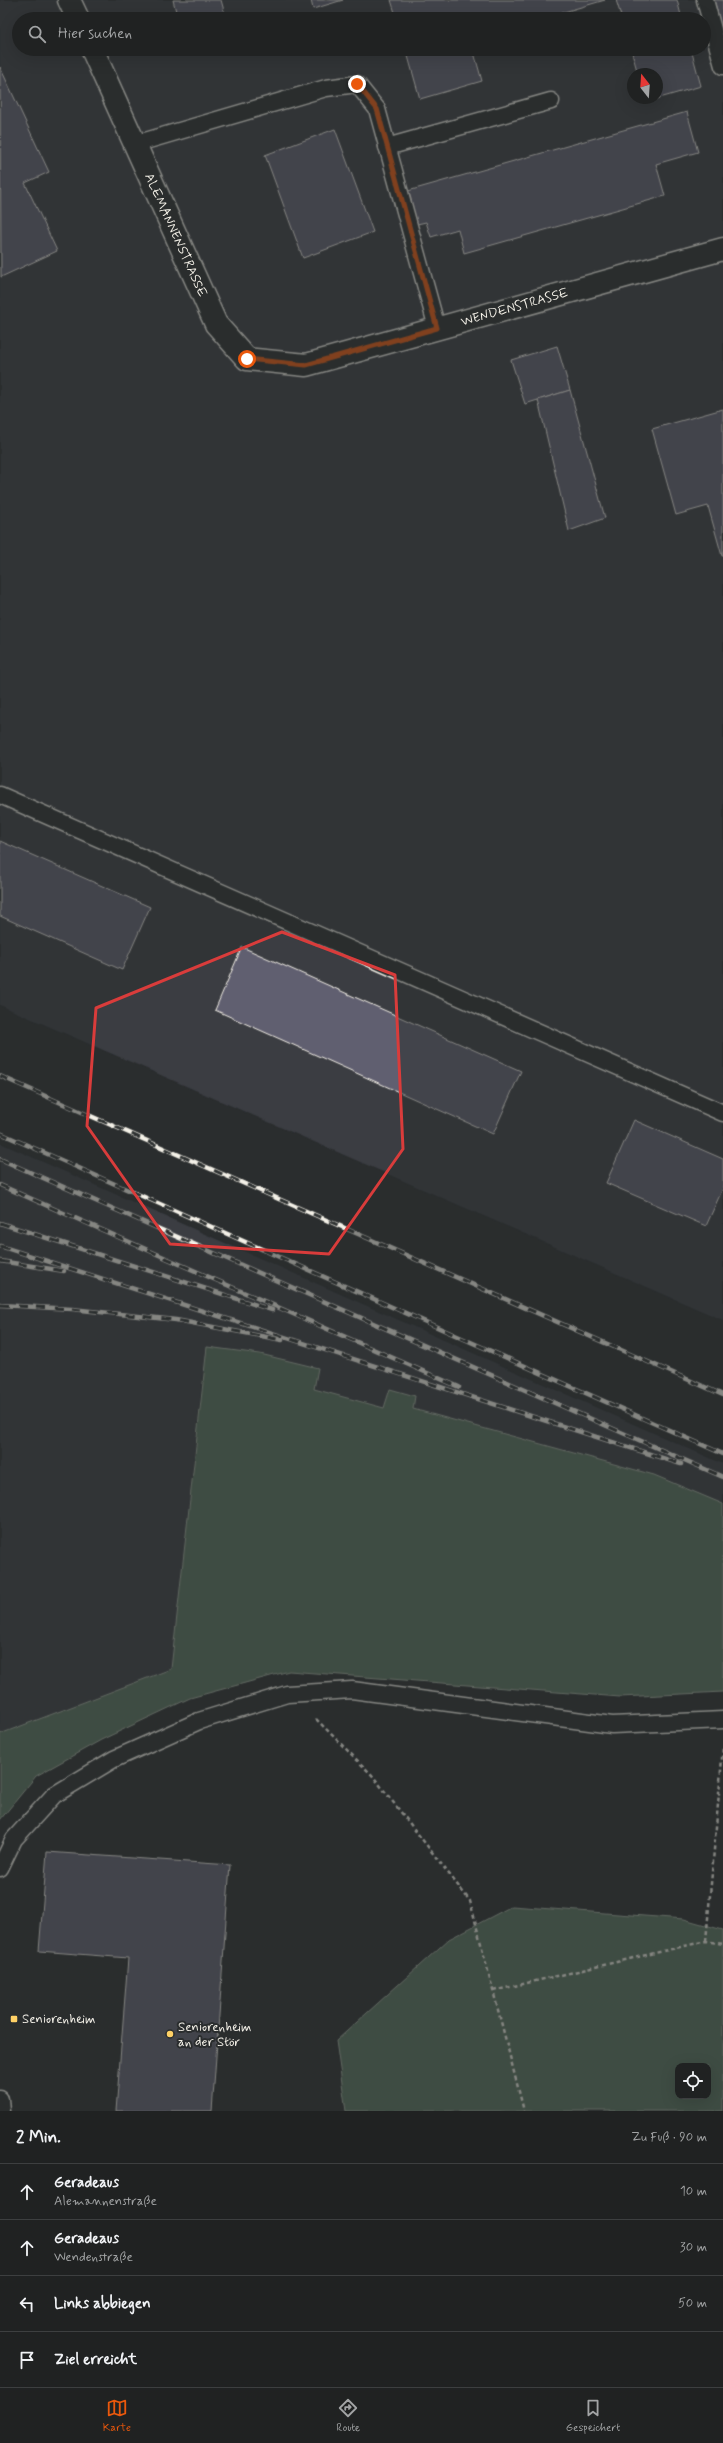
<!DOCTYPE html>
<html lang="de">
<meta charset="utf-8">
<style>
:root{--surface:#202222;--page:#282a2a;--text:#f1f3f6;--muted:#a2a4a5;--line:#3d3f40;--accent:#ea580c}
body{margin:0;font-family:Mynerve,sans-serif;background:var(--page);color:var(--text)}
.controls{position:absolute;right:12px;bottom:12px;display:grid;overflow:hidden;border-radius:8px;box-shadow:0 4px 16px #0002}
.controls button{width:36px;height:36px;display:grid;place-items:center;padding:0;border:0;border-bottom:1px solid var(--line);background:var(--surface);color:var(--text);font:20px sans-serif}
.compass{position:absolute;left:627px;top:68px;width:36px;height:36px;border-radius:50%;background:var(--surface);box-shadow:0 4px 16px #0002;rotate:343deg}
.stop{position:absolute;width:12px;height:12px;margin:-9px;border:3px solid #ea580c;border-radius:50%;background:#fff}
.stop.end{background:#ea580c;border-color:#fff;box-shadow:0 1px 4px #0008}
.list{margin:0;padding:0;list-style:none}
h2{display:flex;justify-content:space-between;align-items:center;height:52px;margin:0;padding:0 16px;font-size:17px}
h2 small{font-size:13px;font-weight:400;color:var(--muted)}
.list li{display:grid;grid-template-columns:26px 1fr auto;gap:12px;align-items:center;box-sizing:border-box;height:56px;padding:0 16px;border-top:1px solid var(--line)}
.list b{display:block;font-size:15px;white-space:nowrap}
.list p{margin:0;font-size:13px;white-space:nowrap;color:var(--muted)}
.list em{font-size:13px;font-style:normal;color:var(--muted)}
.icon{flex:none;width:22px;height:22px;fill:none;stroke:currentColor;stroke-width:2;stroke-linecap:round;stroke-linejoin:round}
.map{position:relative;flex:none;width:723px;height:2111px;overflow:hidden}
.search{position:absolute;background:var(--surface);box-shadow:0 4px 16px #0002;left:12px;right:12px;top:12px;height:44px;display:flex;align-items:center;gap:10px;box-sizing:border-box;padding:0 14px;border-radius:22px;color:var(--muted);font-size:15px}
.sheet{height:276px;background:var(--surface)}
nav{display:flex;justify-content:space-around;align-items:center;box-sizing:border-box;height:56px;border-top:1px solid var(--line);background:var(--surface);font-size:11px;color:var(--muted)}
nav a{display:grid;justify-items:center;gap:2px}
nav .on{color:var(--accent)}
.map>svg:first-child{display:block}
.built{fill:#3a3c42;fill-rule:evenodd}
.green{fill:#59715d;stroke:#a6b1a2;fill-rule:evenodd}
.building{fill:#615e70;stroke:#f4f1e8}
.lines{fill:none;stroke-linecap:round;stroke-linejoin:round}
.lane-casing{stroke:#f4f1e8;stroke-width:19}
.street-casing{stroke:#f4f1e8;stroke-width:25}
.path{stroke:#f4f1e8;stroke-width:2.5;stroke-dasharray:4 3;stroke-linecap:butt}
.lane{stroke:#2a2d2e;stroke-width:16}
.street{stroke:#2a2d2e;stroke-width:22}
.rail-casing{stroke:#f4f1e8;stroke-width:4.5}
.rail{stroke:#2a2d2e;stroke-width:3;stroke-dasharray:9;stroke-linecap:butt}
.route{stroke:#ea580c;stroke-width:5}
.marked{fill:none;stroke:#d93c3b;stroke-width:3;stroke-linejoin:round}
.poi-dot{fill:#ffd166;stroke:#2a2d2e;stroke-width:1.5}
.labels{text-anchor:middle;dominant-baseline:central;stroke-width:4;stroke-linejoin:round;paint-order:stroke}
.street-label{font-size:13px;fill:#f4f1e8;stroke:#2a2d2e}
.poi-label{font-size:13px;fill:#f4f1e8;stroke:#2a2d2e;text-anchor:start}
</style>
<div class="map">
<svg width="723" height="2111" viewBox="0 0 723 2111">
<rect width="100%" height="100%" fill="#2a2d2e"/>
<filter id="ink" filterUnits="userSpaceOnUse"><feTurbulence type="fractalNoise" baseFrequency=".025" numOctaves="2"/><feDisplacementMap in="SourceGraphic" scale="8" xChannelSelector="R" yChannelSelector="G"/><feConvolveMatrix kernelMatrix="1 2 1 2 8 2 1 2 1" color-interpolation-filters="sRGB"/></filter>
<g filter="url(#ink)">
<g class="built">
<path d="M 0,0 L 723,0 L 723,1320 L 0,1005 ZM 19,19 L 704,19 L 704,49 L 19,49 ZM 633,74 L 657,74 L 657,98 L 633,98 Z"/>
<path d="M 0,1143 L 723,1464 L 723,1504 L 654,1475 L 413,1409 L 414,1396 L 390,1389 L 385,1408 L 314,1389 L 318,1368 L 203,1372 L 171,1669 L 0,1734 Z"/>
</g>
<g class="green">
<path d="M 207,1347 L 260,1354 L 318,1368 L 314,1389 L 384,1408 L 390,1389 L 415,1396 L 413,1409 L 654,1475 L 723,1504 L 723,1692 L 620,1697 L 289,1671 L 190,1698 L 101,1740 L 36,1776 L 0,1820 L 0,1734 L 171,1669 Z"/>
<path d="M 512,1906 L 684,1919 L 723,1930 L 723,2111 L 346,2111 L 336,2041 L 449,1939 ZM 678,2066 L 708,2066 L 708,2096 L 678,2096 Z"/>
</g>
<g class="building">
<path d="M 173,0 L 221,0 L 226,18 L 178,19 Z"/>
<path d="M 311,0 L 343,0 L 313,9 Z"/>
<path d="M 391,0 L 605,0 L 540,19 L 397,19 Z"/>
<path d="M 616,0 L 677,0 L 682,19 L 622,19 Z"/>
<path d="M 714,0 L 723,0 L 723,34 Z"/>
<path d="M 406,49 L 473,49 L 482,81 L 420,99 Z"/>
<path d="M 631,49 L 691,49 L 701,86 L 646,102 L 645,98 L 657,98 L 657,74 L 638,74 Z"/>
<path d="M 0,67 L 49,172 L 25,183 L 57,251 L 1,277 Z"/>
<path d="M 687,112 L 698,152 L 656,164 L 665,196 L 464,253 L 458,229 L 431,237 L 426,222 L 417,224 L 408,191 Z"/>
<path d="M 335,129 L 373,232 L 303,258 L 265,155 Z"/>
<path d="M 557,346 L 570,390 L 525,404 L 511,360 Z"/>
<path d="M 570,390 L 605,518 L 569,531 L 538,400 Z"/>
<path d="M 723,409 L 723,556 L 722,556 L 708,506 L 676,515 L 652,429 Z"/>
<path d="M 0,841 L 150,907 L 122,970 L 0,916 Z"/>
<path d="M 242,947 L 521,1071 L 493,1134 L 215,1010 Z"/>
<path d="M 634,1120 L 723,1159 L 723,1188 L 706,1226 L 606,1183 Z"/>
<path d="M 47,1852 L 230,1865 L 212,2111 L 116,2111 L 128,1958 L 39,1951 Z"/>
</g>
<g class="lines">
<g class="lane-casing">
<g id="lane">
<path d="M 705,0 L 723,66"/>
<path d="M 135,144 L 326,88 L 357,84 L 377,109 L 437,328"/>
<path d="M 387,147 L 551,101"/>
<path d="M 0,795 L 723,1113"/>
<path d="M 0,1868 L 14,1839 L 54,1795 L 114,1759 L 199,1721 L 287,1694 L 352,1690 L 612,1725 L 723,1720"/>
<path d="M 0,2099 L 1,2111"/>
</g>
</g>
<g class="street-casing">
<g id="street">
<path d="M 69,0 L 78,19"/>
<path id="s1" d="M 92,49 L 216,324 L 247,359 L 306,365 L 723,249"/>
</g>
</g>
<g class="path">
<path d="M 316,1719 L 372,1775 L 470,1901 L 524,2111"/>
<path d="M 706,1941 L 723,1747"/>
<path d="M 493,1991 L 706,1941 L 723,1944"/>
</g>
<use href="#lane" class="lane"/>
<use href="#street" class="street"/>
<g class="rail-casing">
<g id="rail">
<path d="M 0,1076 L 723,1395"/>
<path d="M 0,1133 L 723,1454"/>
<path d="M 0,1159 L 723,1477"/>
<path d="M 0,1185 L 459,1387"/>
<path d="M 0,1223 L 272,1310"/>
<path d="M 0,1246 L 681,1464"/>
<path d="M 0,1261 L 64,1271"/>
<path d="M 0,1305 L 72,1309 L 176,1320 L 282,1340"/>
</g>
</g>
<use href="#rail" class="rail"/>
</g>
</g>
<g class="lines" filter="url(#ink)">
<path class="route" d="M 247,359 L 306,365 L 437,328 L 377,109 L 357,84"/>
</g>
<path d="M0 0H723V2111H0ZM 282,932 L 395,975 L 403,1149 L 329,1254 L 170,1244 L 87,1126 L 96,1008 Z" fill="#2a2d2e" fill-opacity=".55" fill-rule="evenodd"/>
<path class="marked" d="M 282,932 L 395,975 L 403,1149 L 329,1254 L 170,1244 L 87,1126 L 96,1008 Z"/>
<g class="poi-dot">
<rect x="10" y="2015" width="8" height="8" rx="2"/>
<circle cx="170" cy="2034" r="4"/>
</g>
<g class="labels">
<g class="street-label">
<text stroke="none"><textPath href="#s1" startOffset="204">ALEMANNENSTRASSE</textPath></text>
<text stroke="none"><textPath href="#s1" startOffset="624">WENDENSTRASSE</textPath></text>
</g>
<g class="poi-label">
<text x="22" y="2019">Seniorenheim</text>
<text x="178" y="2027">Seniorenheim<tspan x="178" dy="15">an der Stör</tspan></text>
</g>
</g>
</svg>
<div class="controls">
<button><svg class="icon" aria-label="locate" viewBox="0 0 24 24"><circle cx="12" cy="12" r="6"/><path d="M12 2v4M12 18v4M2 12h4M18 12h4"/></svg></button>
</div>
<svg class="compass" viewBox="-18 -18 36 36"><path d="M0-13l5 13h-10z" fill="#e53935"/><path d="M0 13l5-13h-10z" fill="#a2a4a5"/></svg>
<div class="stop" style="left:247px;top:359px"></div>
<div class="stop end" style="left:357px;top:84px"></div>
<div class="search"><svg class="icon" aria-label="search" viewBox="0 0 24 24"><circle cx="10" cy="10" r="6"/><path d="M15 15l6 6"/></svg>Hier suchen</div>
</div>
<section class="sheet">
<h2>2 Min.<small>Zu Fuß · 90 m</small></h2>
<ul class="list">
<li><svg class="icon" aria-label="ahead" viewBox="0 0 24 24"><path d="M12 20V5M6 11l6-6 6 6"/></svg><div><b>Geradeaus</b><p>Alemannenstraße</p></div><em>10 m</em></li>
<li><svg class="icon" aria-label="ahead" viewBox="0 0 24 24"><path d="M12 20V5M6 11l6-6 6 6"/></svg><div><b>Geradeaus</b><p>Wendenstraße</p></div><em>30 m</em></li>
<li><svg class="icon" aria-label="left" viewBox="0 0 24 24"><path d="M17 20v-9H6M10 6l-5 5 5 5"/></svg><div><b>Links abbiegen</b></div><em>50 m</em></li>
<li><svg class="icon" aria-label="arrive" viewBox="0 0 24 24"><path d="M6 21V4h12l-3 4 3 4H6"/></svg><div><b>Ziel erreicht</b></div></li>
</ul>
</section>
<nav>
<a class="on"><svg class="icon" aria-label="map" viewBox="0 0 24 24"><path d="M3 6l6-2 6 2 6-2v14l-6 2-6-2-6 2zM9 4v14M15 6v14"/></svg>Karte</a>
<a><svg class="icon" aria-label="directions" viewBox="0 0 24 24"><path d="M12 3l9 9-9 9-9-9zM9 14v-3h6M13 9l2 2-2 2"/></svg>Route</a>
<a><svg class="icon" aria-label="saved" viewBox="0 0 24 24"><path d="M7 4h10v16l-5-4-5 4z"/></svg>Gespeichert</a>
</nav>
